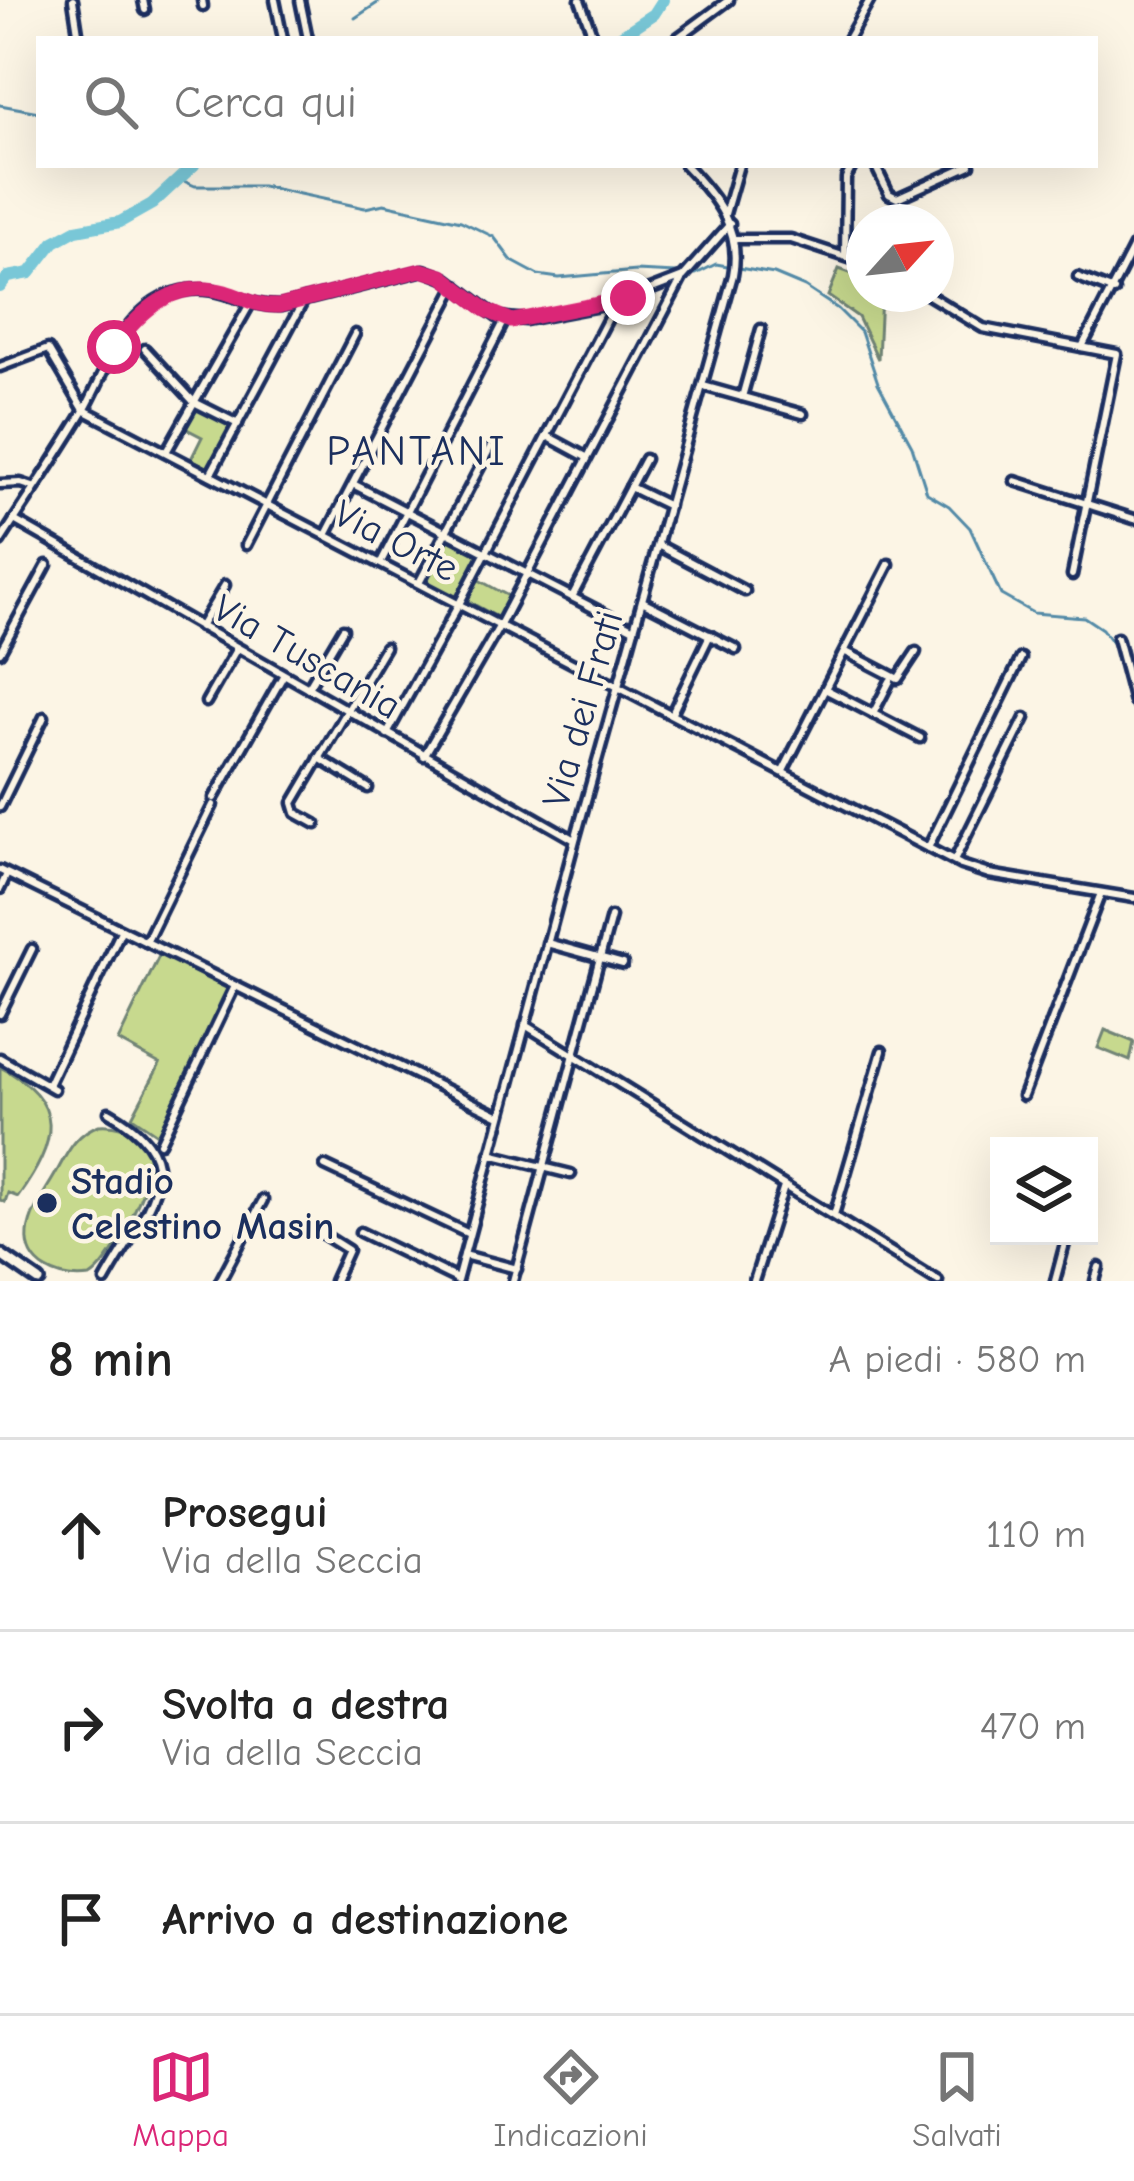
<!DOCTYPE html>
<html lang="it">
<meta charset="utf-8">
<style>
:root{--surface:#fff;--page:#f2f2f2;--text:#222;--muted:#767676;--line:#e0e0e0;--accent:#db2777}
body{margin:0;font-family:"Comic Neue",sans-serif;background:var(--page);color:var(--text)}
.controls{position:absolute;right:36px;bottom:36px;display:grid;overflow:hidden;border-radius:0px;box-shadow:0 12px 48px #0002}
.controls button{width:108px;height:108px;display:grid;place-items:center;padding:0;border:0;border-bottom:3px solid var(--line);background:var(--surface);color:var(--text);font:60px sans-serif}
.compass{position:absolute;left:846px;top:204px;width:108px;height:108px;border-radius:50%;background:var(--surface);box-shadow:0 12px 48px #0002;rotate:63deg}
.stop{position:absolute;width:36px;height:36px;margin:-27px;border:9px solid #db2777;border-radius:50%;background:#fff}
.stop.end{background:#db2777;border-color:#fff;box-shadow:0 3px 12px #0008}
.list{margin:0;padding:0;list-style:none}
h2{display:flex;justify-content:space-between;align-items:center;height:156px;margin:0;padding:0 48px;font-size:51px}
h2 small{font-size:39px;font-weight:400;color:var(--muted)}
.list li{display:grid;grid-template-columns:78px 1fr auto;gap:36px;align-items:center;box-sizing:border-box;height:192px;padding:0 48px;border-top:3px solid var(--line)}
.list b{display:block;font-size:45px;white-space:nowrap}
.list p{margin:0;font-size:39px;white-space:nowrap;color:var(--muted)}
.list em{font-size:39px;font-style:normal;color:var(--muted)}
.icon{flex:none;width:66px;height:66px;fill:none;stroke:currentColor;stroke-width:2;stroke-linecap:round;stroke-linejoin:round}
.map{position:relative;flex:none;width:1134px;height:1281px;overflow:hidden}
.search{position:absolute;background:var(--surface);box-shadow:0 12px 48px #0002;left:36px;right:36px;top:36px;height:132px;display:flex;align-items:center;gap:30px;box-sizing:border-box;padding:0 42px;border-radius:0px;color:var(--muted);font-size:45px}
.sheet{height:732px;background:var(--surface)}
nav{display:flex;justify-content:space-around;align-items:center;box-sizing:border-box;height:168px;border-top:3px solid var(--line);background:var(--surface);font-size:33px;color:var(--muted)}
nav a{display:grid;justify-items:center;gap:6px}
nav .on{color:var(--accent)}
.map>svg:first-child{display:block}
.green{fill:#c7d98e;stroke:#718476;stroke-width:3}
.lines{fill:none;stroke-linecap:round;stroke-linejoin:round}
.stream{stroke:#538aa7;stroke-width:3}
.river{stroke:#79c7d7;stroke-width:12}
.street-casing{stroke:#1b2f5e;stroke-width:15}
.secondary-casing{stroke:#1b2f5e;stroke-width:18}
.street{stroke:#fcf5e5;stroke-width:6}
.secondary{stroke:#fcf5e5;stroke-width:9}
.route{stroke:#db2777;stroke-width:15}
.poi-dot{fill:#1b2f5e;stroke:#fcf5e5;stroke-width:4.5}
.labels{text-anchor:middle;dominant-baseline:central;stroke-width:9;stroke-linejoin:round;paint-order:stroke}
.street-label{font-size:39px;fill:#1b2f5e;stroke:#fcf5e5}
.poi-label{font-size:39px;font-weight:bold;fill:#1b2f5e;stroke:#fcf5e5;text-anchor:start}
.neighbourhood-label{font-size:42px;letter-spacing:3px;fill:#1b2f5e;stroke:#fcf5e5}
</style>
<div class="map">
<svg width="1134" height="1281" viewBox="0 0 1134 1281">
<rect width="100%" height="100%" fill="#fcf5e5"/>
<filter id="ink" filterUnits="userSpaceOnUse"><feTurbulence type="fractalNoise" baseFrequency=".00833" numOctaves="2"/><feDisplacementMap in="SourceGraphic" scale="24" xChannelSelector="R" yChannelSelector="G"/><feConvolveMatrix kernelMatrix="1 2 1 2 8 2 1 2 1" color-interpolation-filters="sRGB"/></filter>
<g filter="url(#ink)">
<g class="green">
<path d="M 839,269 L 864,278 L 864,294 L 881,294 L 878,359 L 858,317 L 828,296 Z"/>
<path d="M 195,403 L 234,424 L 211,469 L 191,459 L 202,437 L 183,427 Z"/>
<path d="M 449,536 L 483,555 L 459,600 L 425,582 Z"/>
<path d="M 477,579 L 512,598 L 501,619 L 466,600 Z"/>
<path d="M 161,952 L 232,986 L 160,1136 L 132,1117 L 160,1064 L 118,1041 Z"/>
<path d="M 1105,1030 L 1134,1042 L 1130,1061 L 1098,1048 Z"/>
<path d="M 0,1067 C 68,1102 57,1142 18,1197 L 8,1193 L 5,1202 L 0,1200 Z"/>
<path d="M 99,1125 C 129,1123 149,1140 150,1171 C 143,1196 112,1264 90,1277 C 59,1281 25,1266 28,1233 C 30,1212 46,1191 56,1173 C 67,1153 76,1133 99,1125 Z"/>
</g>
<g class="lines">
<g class="stream">
<path d="M 355,18 L 382,0"/>
<path d="M 0,105 L 39,112"/>
<path d="M 179,179 L 195,186 L 262,186 L 365,208 L 384,204 L 461,221 L 494,237 L 512,261 L 538,275 L 559,278 L 636,271 L 696,274 L 716,264 L 774,274 L 805,287 L 838,309 L 861,332 L 878,383 L 912,446 L 927,493 L 949,506 L 970,528 L 1001,595 L 1033,613 L 1084,617 L 1102,629 L 1117,650"/>
</g>
<g class="river">
<path d="M 616,39 L 654,14 L 663,0"/>
<path d="M 0,287 L 8,277 L 30,273 L 54,242 L 76,230 L 120,222 L 152,204 L 194,165"/>
</g>
<g class="street-casing">
<g id="street">
<path d="M 73,0 L 79,39"/>
<path d="M 143,0 L 145,10"/>
<path d="M 202,0 L 203,6"/>
<path d="M 275,0 L 283,39"/>
<path d="M 300,0 L 308,39"/>
<path d="M 580,0 L 594,39"/>
<path d="M 676,39 L 729,0"/>
<path d="M 848,39 L 870,0"/>
<path d="M 875,165 L 889,194 L 897,198 L 970,165"/>
<path d="M 725,214 L 739,165"/>
<path d="M 734,239 L 791,239 L 864,263"/>
<path d="M 845,255 L 846,178 L 853,165"/>
<path d="M 1078,277 L 1114,291"/>
<path d="M 927,294 L 983,328 L 1117,354 L 1072,575"/>
<path d="M 1082,347 L 1134,246"/>
<path d="M 145,349 L 194,402 L 238,424"/>
<path d="M 0,367 L 48,349 L 84,410 L 961,865 L 989,874 L 1134,898"/>
<path d="M 703,386 L 803,414"/>
<path d="M 742,397 L 761,329"/>
<path d="M 547,436 L 586,457"/>
<path d="M 166,452 L 250,304"/>
<path d="M 210,475 L 304,300"/>
<path d="M 1015,481 L 1134,519"/>
<path d="M 0,484 L 21,483 L 33,487"/>
<path d="M 353,484 L 634,629"/>
<path d="M 630,487 L 669,506"/>
<path d="M 14,520 L 573,839"/>
<path d="M 326,535 L 456,285"/>
<path d="M 0,542 C 27,500 55,459 81,416 C 108,372 122,303 182,291 C 219,283 246,308 281,306 L 424,270 L 447,279 L 497,317 L 526,320 L 616,303 L 683,277 L 730,224"/>
<path d="M 246,545 L 355,334"/>
<path d="M 658,545 L 745,591"/>
<path d="M 381,562 L 505,320"/>
<path d="M 419,583 L 490,448"/>
<path d="M 572,597 L 645,459"/>
<path d="M 642,601 L 736,649"/>
<path d="M 200,627 L 225,585"/>
<path d="M 1117,638 L 1134,702"/>
<path d="M 0,652 L 47,565"/>
<path d="M 846,652 L 898,679 L 916,652"/>
<path d="M 308,688 L 343,629"/>
<path d="M 825,689 L 920,738"/>
<path d="M 206,702 L 237,648"/>
<path d="M 672,713 L 710,635"/>
<path d="M 873,714 L 890,681"/>
<path d="M 387,734 L 459,604 L 616,303"/>
<path d="M 424,756 L 500,625 L 681,280"/>
<path d="M 319,758 L 368,788"/>
<path d="M 783,771 L 889,564"/>
<path d="M 214,798 L 283,676"/>
<path d="M 0,807 L 44,717"/>
<path d="M 316,824 L 296,813 L 293,803 L 385,647"/>
<path d="M 928,848 L 1021,658"/>
<path d="M 954,861 L 1025,718"/>
<path d="M 0,870 L 500,1116"/>
<path d="M 0,889 L 7,874"/>
<path d="M 146,942 L 213,805"/>
<path d="M 547,943 L 623,964"/>
<path d="M 0,1014 L 32,949"/>
<path d="M 525,1025 L 938,1281"/>
<path d="M 0,1058 L 54,1089"/>
<path d="M 48,1085 L 121,931"/>
<path d="M 1023,1096 L 1101,893"/>
<path d="M 160,1143 L 235,986"/>
<path d="M 490,1154 L 571,1174"/>
<path d="M 325,1166 L 469,1234"/>
<path d="M 834,1215 L 882,1051"/>
<path d="M 310,1226 L 348,1250 L 334,1281"/>
<path d="M 360,1232 L 457,1279"/>
<path d="M 464,1255 L 517,1269"/>
<path d="M 105,1281 C 142,1213 200,1163 109,1112"/>
<path d="M 220,1281 L 263,1200"/>
<path d="M 457,1281 L 575,840 L 733,275 C 742,229 716,197 685,165"/>
<path d="M 513,1281 L 611,917"/>
<path d="M 754,1281 L 784,1187"/>
<path d="M 1055,1281 L 1067,1236"/>
<path d="M 1095,1281 L 1099,1267"/>
</g>
</g>
<g class="secondary-casing">
<path id="secondary" d="M 0,1254 L 39,1281"/>
</g>
<use href="#street" class="street"/>
<use href="#secondary" class="secondary"/>
</g>
</g>
<g class="lines" filter="url(#ink)">
<path class="route" d="M 114,347 C 141,310 175,278 225,292 C 245,298 257,307 279,306 L 421,270 L 442,276 L 486,310 L 512,321 L 628,298"/>
</g>
<circle class="poi-dot" cx="47" cy="1203" r="12"/>
<g class="labels">
<g class="street-label">
<text transform="translate(396 541) rotate(27)">Via Orte</text>
<text transform="translate(307 657) rotate(30)">Via Tuscania</text>
<text transform="translate(583 709) rotate(-74)">Via dei Frati</text>
</g>
<g class="poi-label">
<text x="71" y="1181">Stadio<tspan x="71" dy="45">Celestino Masin</tspan></text>
</g>
<g class="neighbourhood-label">
<text x="417" y="451">PANTANI</text>
</g>
</g>
</svg>
<div class="controls">
<button><svg class="icon" aria-label="layers" viewBox="0 0 24 24"><path d="M12 4l9 5-9 5-9-5zM3 14l9 5 9-5"/></svg></button>
</div>
<svg class="compass" viewBox="-18 -18 36 36"><path d="M0-13l5 13h-10z" fill="#e53935"/><path d="M0 13l5-13h-10z" fill="#767676"/></svg>
<div class="stop" style="left:114px;top:347px"></div>
<div class="stop end" style="left:628px;top:298px"></div>
<div class="search"><svg class="icon" aria-label="search" viewBox="0 0 24 24"><circle cx="10" cy="10" r="6"/><path d="M15 15l6 6"/></svg>Cerca qui</div>
</div>
<section class="sheet">
<h2>8 min<small>A piedi · 580 m</small></h2>
<ul class="list">
<li><svg class="icon" aria-label="ahead" viewBox="0 0 24 24"><path d="M12 20V5M6 11l6-6 6 6"/></svg><div><b>Prosegui</b><p>Via della Seccia</p></div><em>110 m</em></li>
<li><svg class="icon" aria-label="right" viewBox="0 0 24 24"><path d="M7 20v-9h11M14 6l5 5-5 5"/></svg><div><b>Svolta a destra</b><p>Via della Seccia</p></div><em>470 m</em></li>
<li><svg class="icon" aria-label="arrive" viewBox="0 0 24 24"><path d="M6 21V4h12l-3 4 3 4H6"/></svg><div><b>Arrivo a destinazione</b></div></li>
</ul>
</section>
<nav>
<a class="on"><svg class="icon" aria-label="map" viewBox="0 0 24 24"><path d="M3 6l6-2 6 2 6-2v14l-6 2-6-2-6 2zM9 4v14M15 6v14"/></svg>Mappa</a>
<a><svg class="icon" aria-label="directions" viewBox="0 0 24 24"><path d="M12 3l9 9-9 9-9-9zM9 14v-3h6M13 9l2 2-2 2"/></svg>Indicazioni</a>
<a><svg class="icon" aria-label="saved" viewBox="0 0 24 24"><path d="M7 4h10v16l-5-4-5 4z"/></svg>Salvati</a>
</nav>
